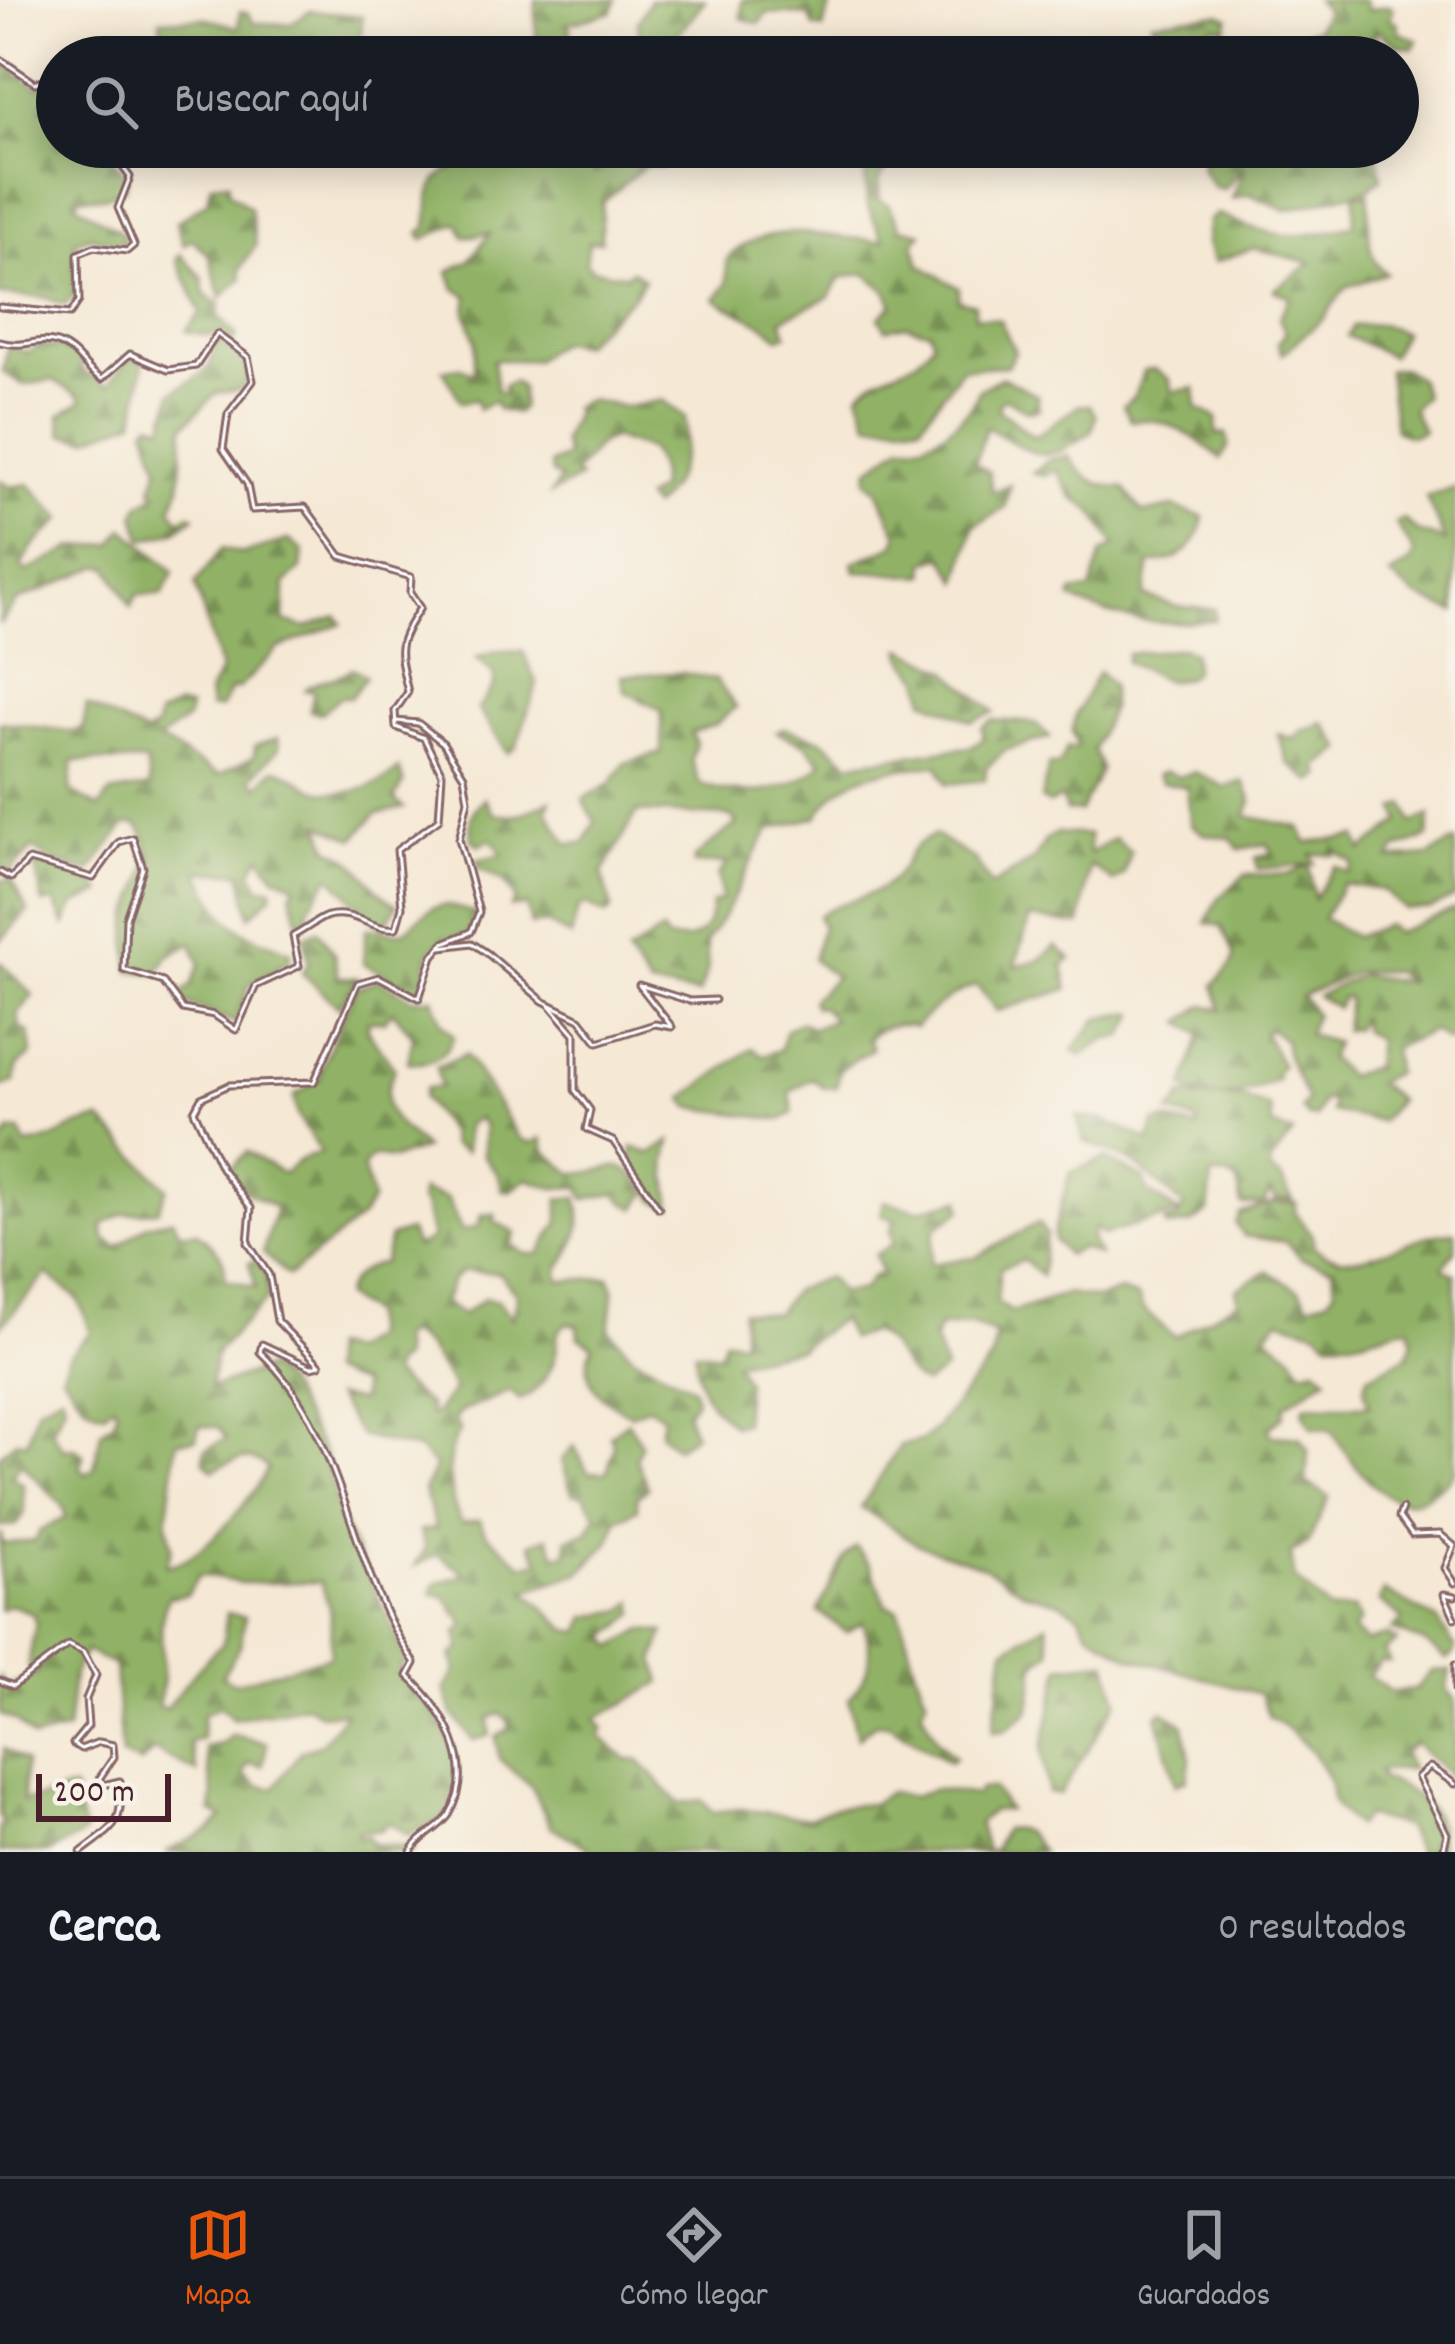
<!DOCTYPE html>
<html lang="es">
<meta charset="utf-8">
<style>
:root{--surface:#171b24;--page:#20242c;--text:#f1f3f6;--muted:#9ea1a6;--line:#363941;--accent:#ea580c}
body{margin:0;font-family:Dekko,sans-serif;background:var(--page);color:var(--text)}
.scale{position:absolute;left:36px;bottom:30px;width:135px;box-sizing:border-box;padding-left:12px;border:6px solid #4a1f2b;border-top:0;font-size:33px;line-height:42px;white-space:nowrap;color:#4a1f2b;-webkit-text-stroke:9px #f7f3e8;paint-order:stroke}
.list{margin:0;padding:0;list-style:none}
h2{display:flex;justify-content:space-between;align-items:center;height:156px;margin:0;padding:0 48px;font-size:51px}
h2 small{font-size:39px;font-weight:400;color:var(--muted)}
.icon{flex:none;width:66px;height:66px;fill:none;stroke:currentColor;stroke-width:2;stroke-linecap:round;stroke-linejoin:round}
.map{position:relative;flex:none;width:1455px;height:1852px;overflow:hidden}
.search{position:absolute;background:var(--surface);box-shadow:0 6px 30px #0003;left:36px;right:36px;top:36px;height:132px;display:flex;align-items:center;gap:30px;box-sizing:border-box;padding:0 42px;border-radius:66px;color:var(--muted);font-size:45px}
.sheet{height:324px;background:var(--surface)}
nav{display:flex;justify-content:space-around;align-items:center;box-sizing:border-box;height:168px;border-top:3px solid var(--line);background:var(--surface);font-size:33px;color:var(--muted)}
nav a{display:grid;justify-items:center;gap:6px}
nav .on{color:var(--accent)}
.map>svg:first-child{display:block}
.forest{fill:url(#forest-firs);stroke:#6e6848;stroke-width:3;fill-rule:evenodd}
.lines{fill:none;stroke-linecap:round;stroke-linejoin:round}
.street-casing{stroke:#866566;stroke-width:9}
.street{stroke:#fff;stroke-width:3}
</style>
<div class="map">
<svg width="1455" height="1852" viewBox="0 0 1455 1852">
<defs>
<pattern id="forest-firs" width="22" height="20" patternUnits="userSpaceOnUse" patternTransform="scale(3)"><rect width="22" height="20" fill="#91b266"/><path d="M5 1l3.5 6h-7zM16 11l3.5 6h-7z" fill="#789054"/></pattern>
</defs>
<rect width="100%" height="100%" fill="#f7f3e8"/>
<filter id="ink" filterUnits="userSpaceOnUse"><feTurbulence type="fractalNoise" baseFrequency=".00833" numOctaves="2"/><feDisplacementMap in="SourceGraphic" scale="24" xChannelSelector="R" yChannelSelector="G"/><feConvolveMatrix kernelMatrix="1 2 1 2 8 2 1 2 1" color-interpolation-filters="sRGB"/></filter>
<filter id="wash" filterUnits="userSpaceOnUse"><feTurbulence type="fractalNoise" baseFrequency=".004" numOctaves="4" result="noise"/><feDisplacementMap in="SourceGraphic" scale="48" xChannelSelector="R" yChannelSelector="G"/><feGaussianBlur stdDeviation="2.7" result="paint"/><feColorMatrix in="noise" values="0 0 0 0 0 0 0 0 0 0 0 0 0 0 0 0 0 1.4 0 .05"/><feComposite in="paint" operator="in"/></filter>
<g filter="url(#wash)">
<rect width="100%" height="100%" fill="#f5e8d4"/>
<g class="forest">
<path d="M 536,0 L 616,0 L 612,12 L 566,24 L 572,30 L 556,45 L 536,37 Z"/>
<path d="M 650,0 L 705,0 L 675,38 L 677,57 L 641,55 L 638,21 Z"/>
<path d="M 742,0 L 827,0 L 830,6 L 823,29 L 814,27 L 809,15 L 767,13 L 759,24 L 741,18 Z"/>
<path d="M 1316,0 L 1365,0 L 1368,10 L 1389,5 L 1393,9 L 1390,20 L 1397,22 L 1399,33 L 1418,40 L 1414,48 L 1397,45 L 1374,28 L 1379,57 L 1289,57 L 1292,38 L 1316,28 L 1326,11 Z"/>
<path d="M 310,11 L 362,16 L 361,35 L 329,57 L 181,57 L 177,41 L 161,29 L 160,20 L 207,18 L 238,28 L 240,12 L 249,13 L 253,23 L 291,24 Z"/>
<path d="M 1219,14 L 1229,18 L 1226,29 L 1215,26 L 1194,35 L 1189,57 L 1159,57 L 1161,42 L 1152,21 Z"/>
<path d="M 0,60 L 36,87 L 57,80 L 57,147 L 103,147 L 127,177 L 125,189 L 105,197 L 79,197 L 76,204 L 122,232 L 125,243 L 89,237 L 75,242 L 75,294 L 65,305 L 44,297 L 0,295 Z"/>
<path d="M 471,147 L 580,147 L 584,157 L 595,162 L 595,173 L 628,147 L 706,147 L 687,150 L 682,159 L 661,167 L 646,165 L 602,203 L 601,241 L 589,242 L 586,262 L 592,269 L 626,275 L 632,270 L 644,279 L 635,294 L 581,344 L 559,342 L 535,360 L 493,360 L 497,392 L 505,394 L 503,386 L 513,381 L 521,388 L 522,407 L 516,413 L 498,410 L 494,401 L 479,409 L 476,400 L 461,402 L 443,370 L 461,367 L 474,374 L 476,341 L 466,312 L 468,296 L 455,289 L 449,271 L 469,261 L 490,233 L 465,237 L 458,223 L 423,239 L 419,233 L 427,228 C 431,179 430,180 473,156 Z"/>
<path d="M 864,147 L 902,147 L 879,180 L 879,200 L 889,205 L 901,228 L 922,233 L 914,243 L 920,265 L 959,288 L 958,300 L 975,304 L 975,316 L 1000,320 L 1015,352 L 1007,366 L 962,368 L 921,424 L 869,423 L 859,393 C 883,366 913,375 933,341 L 929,331 L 905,325 L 886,329 L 879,317 L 893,305 L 886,290 L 865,273 L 841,278 L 829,297 L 782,319 L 787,335 L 780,338 C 763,320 736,313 715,299 L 727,284 L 727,259 C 767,216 831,239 884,241 L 867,205 Z"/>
<path d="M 1202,147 L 1372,147 L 1377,148 L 1381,178 L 1369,189 L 1286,210 L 1249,194 L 1232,199 L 1245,167 L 1224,189 L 1214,187 L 1202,170 Z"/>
<path d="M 229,182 L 228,191 L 250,208 L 256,245 L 240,270 L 242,278 L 221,298 L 209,255 L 192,239 L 184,246 L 176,222 L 208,201 L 211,184 Z"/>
<path d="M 1368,193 C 1372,217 1361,256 1386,273 L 1346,287 L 1323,319 L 1282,354 L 1278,343 L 1286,333 L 1279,318 L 1290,297 L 1274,290 L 1311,263 L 1254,248 L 1214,262 L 1206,241 L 1209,220 L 1217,214 C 1274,238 1294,242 1354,225 L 1355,195 Z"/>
<path d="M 180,254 L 202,277 L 205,295 L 220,304 L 218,316 L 237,336 L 233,342 L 221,331 L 211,336 L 186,331 L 201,313 L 177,260 Z"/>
<path d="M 1380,324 L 1403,332 L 1391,356 L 1347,336 L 1353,326 Z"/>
<path d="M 219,338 L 247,365 L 248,381 L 240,390 L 216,393 L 184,426 L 180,488 L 171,509 L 180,520 L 189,514 L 195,517 L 175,531 L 143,540 L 135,516 L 140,504 L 157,494 L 152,489 L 159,467 L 146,427 L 151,422 L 164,426 L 172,393 L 208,369 Z"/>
<path d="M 40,345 L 60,346 L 79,357 L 83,371 L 108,386 L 128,357 L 144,361 L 135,420 L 87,439 L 62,434 L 60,415 L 81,402 L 80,397 L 53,380 L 24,385 L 3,372 L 8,346 L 28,353 Z"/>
<path d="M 1402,368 L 1419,379 L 1424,396 L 1412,409 L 1423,431 L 1410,436 L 1395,430 L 1388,370 Z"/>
<path d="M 1155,369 L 1169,379 L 1173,392 L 1195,388 L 1197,408 L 1217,418 L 1216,434 L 1226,434 L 1229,445 L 1221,459 C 1199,439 1162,414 1132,421 L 1123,406 L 1134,396 L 1144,371 Z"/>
<path d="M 1002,377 L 1037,395 L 1039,409 L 1028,411 L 1005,398 L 999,403 L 998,409 L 1034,437 L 1078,406 L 1090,405 L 1096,417 L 1092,431 C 1042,469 1035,454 986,427 L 975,464 L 989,472 L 992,492 L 1010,485 L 1005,508 L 974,526 L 959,581 L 943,556 L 926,562 L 925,575 C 901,578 881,570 855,571 L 853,563 L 895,545 L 898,535 L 878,490 L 867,481 L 869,469 L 903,444 C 933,447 969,418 979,390 Z"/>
<path d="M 587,400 L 628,407 L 663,400 L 685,417 C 688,449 678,488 652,507 L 645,499 L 659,489 L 659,469 L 649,449 L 613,438 L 599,444 L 574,474 L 580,478 L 551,494 L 561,478 L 552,474 L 550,464 L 567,457 L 562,441 L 575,413 L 572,408 Z"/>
<path d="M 1068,456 C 1083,478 1097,487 1124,488 L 1143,513 L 1173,507 L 1204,517 C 1198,548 1180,562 1150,564 L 1144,596 L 1178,607 L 1215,609 L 1215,620 C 1162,626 1119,622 1071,599 L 1072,593 L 1091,590 L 1102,553 L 1115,546 L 1091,509 L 1072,498 L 1057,470 L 1044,476 L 1033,473 L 1048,460 Z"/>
<path d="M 0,480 L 10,487 L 29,484 L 62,519 L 32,548 L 21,567 L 26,572 L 74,548 L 113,544 L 124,528 L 174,572 L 162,595 L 137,595 L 131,607 L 109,567 L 99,566 L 17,601 L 0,623 Z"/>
<path d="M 1455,488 L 1455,612 L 1416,596 L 1390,576 L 1410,563 L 1415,554 L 1396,524 L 1403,519 L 1418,532 L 1445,541 L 1426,497 Z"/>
<path d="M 289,540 L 303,551 L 301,569 L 285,584 L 284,621 L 307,628 L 337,616 L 342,623 L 279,648 L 238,689 L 231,689 L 221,708 L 210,708 L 208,694 L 221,671 L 195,584 L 222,549 L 243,554 Z"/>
<path d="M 903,648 L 947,670 L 994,712 L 972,721 L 925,700 L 921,678 L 903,657 Z"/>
<path d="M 1182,648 L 1193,652 L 1194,671 L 1187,678 L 1167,681 L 1126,662 L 1127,654 Z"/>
<path d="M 500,651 L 523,652 L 537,684 L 516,747 L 508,753 L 478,709 L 494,686 L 494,674 L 476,658 Z"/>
<path d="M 352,668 L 366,676 L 351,697 L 340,697 L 321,713 L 310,711 L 314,692 L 305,690 C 318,677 338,681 352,668 Z"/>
<path d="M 1098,672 L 1111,685 L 1111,709 L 1093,749 L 1101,769 L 1080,812 L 1066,811 L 1061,798 L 1049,804 L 1041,799 L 1049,765 L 1059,765 L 1067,748 L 1078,748 L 1072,731 L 1076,714 Z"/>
<path d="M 683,673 L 716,680 L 736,707 L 715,725 L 691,733 L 696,743 L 691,760 L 700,784 C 741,799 787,795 822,763 L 805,744 L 777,732 L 784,728 L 821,739 L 850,763 L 970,747 L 984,738 L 982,728 L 992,720 L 1035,723 L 1050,737 L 1006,750 L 986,768 L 985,780 L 947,784 L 938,765 C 888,768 843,771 817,817 L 771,829 C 745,866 733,908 706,941 L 708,968 L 699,994 L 650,987 L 627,954 L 662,931 L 667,939 C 696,944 710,932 712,903 L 722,900 L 718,876 L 728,863 L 694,864 L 694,858 L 737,823 L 729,816 L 637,812 L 602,874 L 612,909 L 606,915 L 586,905 L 578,908 L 571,937 L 546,923 L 531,925 L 527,906 L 511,907 L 516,899 L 504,881 L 479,868 L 477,860 L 503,854 L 491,839 L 479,845 L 471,839 C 469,817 470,814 484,798 L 493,813 C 518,818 529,812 550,800 L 547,811 L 568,844 L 584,843 L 595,821 L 583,799 L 610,784 L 625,763 L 661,753 L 662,711 L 624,691 L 622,675 Z"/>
<path d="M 87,705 L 145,734 L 156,728 L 158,716 L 178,706 L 189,708 L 187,719 L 159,740 L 218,775 L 254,757 L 255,746 L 278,738 L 279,748 L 251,778 L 258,786 L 274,769 C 290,772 295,779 308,786 C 337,801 377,789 399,769 L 404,783 L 394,799 L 404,808 L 376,814 L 354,839 L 321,824 L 329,848 C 364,860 366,887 397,905 L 384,927 C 363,917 349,891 330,876 L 309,907 L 308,920 L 299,923 L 291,893 L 296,884 L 275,876 L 261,856 L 251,871 L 260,888 L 272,888 L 272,895 L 250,916 L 241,872 L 199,872 C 228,930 234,929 291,952 L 290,960 L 249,985 L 237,1023 L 180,1001 L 178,995 L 191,986 L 200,964 L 192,943 L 168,956 L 157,974 L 130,971 C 128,956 127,929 131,914 C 140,881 162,856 137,824 L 125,825 L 90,872 L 51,861 L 33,848 L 9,873 L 0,868 L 0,722 L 75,732 L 83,727 ZM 73,761 L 146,762 L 150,787 L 110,794 L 99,808 L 70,791 Z"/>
<path d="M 1324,723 L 1343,749 L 1318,767 L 1322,776 L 1312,782 L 1288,763 L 1278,734 L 1294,739 L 1301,731 Z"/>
<path d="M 1165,772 L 1179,777 L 1195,772 L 1225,787 L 1243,781 L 1252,801 L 1246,816 L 1300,827 L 1307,843 L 1357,837 L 1362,851 L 1401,821 L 1396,809 L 1405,804 L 1413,823 L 1430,815 L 1428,837 L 1395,850 L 1390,859 L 1428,856 L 1455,841 L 1455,897 L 1430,909 L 1405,909 L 1383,890 L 1343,884 L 1323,918 L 1355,937 L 1387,925 L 1395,933 L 1455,909 L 1455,1039 L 1447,1041 L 1432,1031 L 1393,1048 L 1395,1073 L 1377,1083 L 1398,1100 L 1381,1121 L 1331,1112 L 1332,1102 L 1323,1100 L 1316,1117 L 1308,1117 L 1301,1109 L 1307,1101 C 1301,1080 1283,1058 1285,1041 L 1270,1029 L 1263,1032 L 1282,1065 L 1275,1074 L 1278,1079 C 1253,1092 1212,1106 1184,1087 L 1201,1035 L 1182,1022 L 1204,1005 L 1222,1010 L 1214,985 C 1239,956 1240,964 1221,926 L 1206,923 L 1219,898 L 1245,875 L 1290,874 L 1309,865 L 1314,899 L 1335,866 L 1349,873 L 1353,863 L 1335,850 L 1335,855 L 1311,854 L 1315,864 L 1258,869 L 1256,858 L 1273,852 L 1266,844 L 1239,849 L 1231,838 L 1204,834 L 1191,825 L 1187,787 L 1161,782 L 1157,775 ZM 1391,971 L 1410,982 L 1360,975 L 1317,996 L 1337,1008 L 1342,997 L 1348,999 L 1344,1030 L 1354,1029 L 1360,1018 L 1362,1031 L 1377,1039 L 1374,1067 L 1348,1076 L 1329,1058 L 1335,1043 L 1308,1034 L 1315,1015 L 1302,996 L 1356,972 Z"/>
<path d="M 1057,833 L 1089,835 L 1089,854 L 1114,838 L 1131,852 L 1124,874 L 1113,882 L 1090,865 L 1080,925 L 1030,918 L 1015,966 L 1040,960 L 1056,946 L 1071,959 L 1063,965 L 1068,989 L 997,1011 L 977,985 C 949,994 935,1007 915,1027 C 899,1022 879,1026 868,1039 L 872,1049 L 839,1070 L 837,1087 L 824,1088 L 812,1078 L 790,1092 L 793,1113 L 781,1120 L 690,1107 L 684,1098 L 752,1048 L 763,1056 L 780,1050 L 786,1030 L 800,1022 L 813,1028 L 833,1019 L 821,1006 L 814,1007 L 812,999 L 836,977 L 813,960 L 822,926 L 818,916 C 840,899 868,900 889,883 C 910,866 904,847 935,835 L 976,861 L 991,886 L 1035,859 L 1045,840 Z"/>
<path d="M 35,862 L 93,880 L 102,893 L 75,904 L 65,925 L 54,901 L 43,904 Z"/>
<path d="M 10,879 L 28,911 L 0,941 L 0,881 Z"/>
<path d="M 446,905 L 476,913 L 467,934 C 419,944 433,955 421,994 L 363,963 L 366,929 L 403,932 L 432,908 Z"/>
<path d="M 318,930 L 334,954 L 338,977 L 358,978 L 339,1007 L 302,973 L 309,962 L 304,936 Z"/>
<path d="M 0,962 L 33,995 L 18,1014 L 20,1029 L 29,1032 L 32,1054 L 17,1067 L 15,1082 L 0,1088 Z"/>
<path d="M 378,979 L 413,999 L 433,998 L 442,1023 L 454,1036 C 445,1057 430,1066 408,1062 L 413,1036 L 393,1011 L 384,1021 L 368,1021 L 367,1030 L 395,1069 C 373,1114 399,1122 424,1149 L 393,1159 L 373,1156 L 363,1166 L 372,1200 L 361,1218 L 288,1276 L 263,1252 L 276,1208 L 245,1191 L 229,1170 L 247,1152 L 283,1174 L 301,1159 L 321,1153 L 298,1116 L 294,1096 L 320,1079 C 323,1059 346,1009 357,988 Z"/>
<path d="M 1132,1013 L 1136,1015 L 1123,1037 L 1107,1039 L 1081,1056 L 1073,1050 L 1099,1018 Z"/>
<path d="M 466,1054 L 519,1138 L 531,1143 L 542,1138 L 545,1151 L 572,1173 C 613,1177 618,1146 646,1194 L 636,1209 L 620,1199 L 620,1193 L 585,1199 L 579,1187 L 554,1188 L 527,1179 L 510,1191 L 502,1190 L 499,1176 L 483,1155 L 484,1126 L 478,1118 L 466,1125 L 465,1152 L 451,1145 L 448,1131 L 423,1098 L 425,1088 L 441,1087 L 436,1067 Z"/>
<path d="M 1183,1095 L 1244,1098 L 1270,1108 L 1272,1126 L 1293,1133 L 1270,1163 L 1271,1172 L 1280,1177 L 1293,1200 L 1276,1200 L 1270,1191 L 1264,1204 L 1242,1205 L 1237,1182 L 1227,1176 L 1212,1176 L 1208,1212 L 1191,1224 L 1167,1227 L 1164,1222 L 1176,1219 L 1184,1206 L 1132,1161 L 1084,1141 L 1077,1117 L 1104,1120 L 1150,1141 L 1154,1123 L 1165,1120 L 1197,1128 L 1197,1121 L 1170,1113 Z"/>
<path d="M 101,1120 L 167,1188 L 158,1210 L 122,1214 L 103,1225 L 105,1239 L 118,1247 L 147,1225 L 173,1219 L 180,1233 L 196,1231 C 214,1247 226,1253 225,1279 L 256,1288 L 249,1263 L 255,1261 L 265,1272 L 269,1297 L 216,1352 L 210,1388 L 268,1368 L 284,1383 L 326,1457 L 340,1519 L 394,1629 L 404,1661 L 399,1676 C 424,1697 461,1742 458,1780 C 457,1791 448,1804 445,1816 L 408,1835 L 388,1822 L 381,1830 L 358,1832 L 359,1838 L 367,1836 L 373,1844 L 415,1847 L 412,1852 L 166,1852 L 210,1830 L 223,1817 L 211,1812 L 213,1794 L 205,1747 L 222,1744 L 232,1735 L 267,1743 L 263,1766 L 249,1763 L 244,1774 L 259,1786 L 274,1788 L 301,1751 L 321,1744 L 346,1712 L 321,1714 L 307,1705 L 233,1719 L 220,1706 L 203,1714 L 202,1739 L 190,1742 L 197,1773 L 154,1750 L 141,1764 L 121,1756 L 115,1666 L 85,1650 L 73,1676 L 67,1730 L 33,1739 L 15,1720 L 0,1715 L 0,1677 L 7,1688 L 38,1673 L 28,1665 L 36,1623 L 32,1613 L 11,1605 L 0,1610 L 0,1532 L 3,1544 L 36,1541 L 40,1530 L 66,1518 L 62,1505 L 21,1463 L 11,1476 L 24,1485 L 24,1513 L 17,1525 L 0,1526 L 0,1455 L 16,1440 L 27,1442 L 37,1407 L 61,1394 L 65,1403 L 52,1431 L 64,1449 L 75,1448 L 84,1455 L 80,1468 L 86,1474 L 94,1469 L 101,1431 L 114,1421 L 117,1410 L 113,1404 L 105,1412 C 79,1407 77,1391 62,1375 L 68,1356 L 91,1332 L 78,1299 L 47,1274 L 0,1327 L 4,1307 L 0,1146 L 11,1131 L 20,1131 L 26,1145 C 56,1143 73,1122 101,1120 ZM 199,1426 L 218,1427 L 226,1439 L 205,1450 L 204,1461 L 214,1470 C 234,1459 249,1452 268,1468 C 254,1498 200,1562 166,1566 L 172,1548 L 167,1522 L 177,1441 L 196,1439 ZM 199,1575 L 242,1583 L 321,1582 L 331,1612 L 330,1656 L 235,1683 L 222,1676 L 240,1646 L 245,1617 L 227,1613 L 223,1644 C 201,1661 184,1687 165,1709 L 158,1706 C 171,1660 152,1639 168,1597 L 187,1594 Z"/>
<path d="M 671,1141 L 666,1163 L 672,1207 L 655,1201 L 631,1161 L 633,1147 L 651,1154 Z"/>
<path d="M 1105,1158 L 1144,1179 L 1147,1191 L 1179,1213 L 1102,1235 L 1095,1227 L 1091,1240 L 1099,1255 L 1081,1248 L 1067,1255 L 1054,1240 L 1054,1231 L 1070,1173 Z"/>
<path d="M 421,1191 L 447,1199 L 462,1231 L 478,1227 L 481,1215 L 496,1214 L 494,1221 L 516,1233 L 511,1244 L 525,1254 L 539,1254 L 559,1222 L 559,1199 L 577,1197 C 586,1228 576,1244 559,1269 L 560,1281 L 609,1277 L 614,1289 L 609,1329 L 632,1355 L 693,1387 L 696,1400 L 686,1412 L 694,1434 L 676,1448 L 660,1433 L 663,1417 L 649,1406 L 631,1414 C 600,1400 577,1380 593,1346 L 579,1337 L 578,1325 L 566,1323 L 557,1333 C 560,1359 544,1389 520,1400 L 510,1391 L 460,1412 L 454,1420 L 460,1431 C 443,1449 448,1503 462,1523 L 480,1520 L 485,1533 L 523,1565 L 540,1562 L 530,1543 L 548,1537 L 556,1555 L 567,1554 L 567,1539 L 587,1532 L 597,1515 L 583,1495 L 572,1493 L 562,1460 L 574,1446 L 588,1472 L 607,1473 L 614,1446 L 610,1435 L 628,1421 L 641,1444 L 636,1459 L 648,1488 L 637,1496 L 637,1509 L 618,1520 L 609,1543 L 580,1573 L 526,1591 L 568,1630 L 580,1632 L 587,1617 L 624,1610 L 634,1601 L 636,1613 L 608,1637 L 614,1647 L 643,1630 L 665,1632 L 655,1660 L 662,1682 L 596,1719 L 604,1729 L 600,1736 L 627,1760 L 637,1759 L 679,1803 L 702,1800 L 712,1812 L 740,1809 L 809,1818 L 835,1807 L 872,1804 L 889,1792 L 913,1797 L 933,1789 L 976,1795 L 980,1789 L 993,1789 L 1008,1810 L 992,1810 L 978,1823 L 986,1851 L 993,1851 L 1004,1829 C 1024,1826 1031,1836 1041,1852 L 818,1852 L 811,1840 L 804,1852 L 595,1852 L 550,1826 L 532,1787 L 499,1759 L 496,1737 L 508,1730 L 509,1722 L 500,1714 L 489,1718 L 490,1735 L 473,1740 L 452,1713 L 445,1689 L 456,1670 L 452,1655 L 461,1649 L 457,1632 L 466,1625 L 445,1597 L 432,1594 L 435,1584 L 466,1574 L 437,1554 L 415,1566 L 426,1548 L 420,1531 L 436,1529 L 424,1490 L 435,1467 L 419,1450 L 360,1436 L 335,1397 L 361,1401 L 361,1385 L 328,1372 L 330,1347 L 349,1351 L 370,1337 L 370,1314 L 344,1297 C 347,1279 365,1266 383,1263 L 390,1237 L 409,1231 L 416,1247 L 432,1239 L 425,1206 L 419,1201 ZM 463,1271 L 499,1273 L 517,1295 L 512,1318 L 498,1301 L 485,1298 L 462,1315 L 444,1303 L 452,1280 ZM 409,1333 L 427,1347 L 454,1389 L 435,1414 L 429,1415 L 429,1406 L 392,1375 L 393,1366 L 402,1358 L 400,1339 Z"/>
<path d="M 961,1199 L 962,1210 L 935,1228 L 930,1264 L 976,1257 L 1038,1223 L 1046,1234 L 1041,1276 L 1023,1260 L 1000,1268 L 997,1302 L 1012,1312 L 1067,1294 L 1099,1299 L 1120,1291 L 1138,1297 L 1143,1310 L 1175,1337 L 1238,1301 L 1236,1289 L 1267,1271 L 1300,1290 L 1309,1304 L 1327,1299 L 1335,1289 L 1333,1268 L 1302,1259 L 1286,1242 L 1244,1236 L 1236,1224 L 1240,1214 L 1273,1203 L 1296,1203 L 1295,1213 L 1312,1235 L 1314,1247 C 1355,1281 1411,1231 1455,1232 L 1455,1250 L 1443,1268 L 1455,1274 L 1455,1469 C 1449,1483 1440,1486 1428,1494 C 1388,1522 1353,1462 1331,1430 L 1312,1427 L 1303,1411 L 1305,1405 L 1369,1405 L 1364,1388 L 1368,1376 L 1407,1356 L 1413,1341 L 1409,1326 L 1357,1340 L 1327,1340 L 1318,1331 L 1279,1319 L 1266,1335 L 1292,1354 L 1302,1370 L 1316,1367 L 1327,1377 L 1285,1405 L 1284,1416 L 1268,1428 L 1271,1435 L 1299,1437 L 1308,1450 L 1306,1482 L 1329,1497 L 1308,1543 L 1291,1553 L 1294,1578 L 1330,1611 L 1354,1609 L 1360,1621 L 1353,1631 L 1367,1642 L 1387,1635 L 1397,1642 L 1384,1651 L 1390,1662 L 1381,1662 L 1368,1676 L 1391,1692 L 1415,1690 L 1432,1671 L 1450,1670 L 1446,1690 L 1455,1699 L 1455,1781 L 1414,1743 L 1403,1753 L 1411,1769 L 1379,1771 L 1380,1778 C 1413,1790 1448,1811 1438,1852 L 1417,1852 L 1406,1827 L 1366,1816 L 1356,1826 C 1319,1797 1340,1800 1324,1770 C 1314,1752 1287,1725 1269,1717 L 1260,1694 L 1130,1657 L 1089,1632 L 1079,1614 L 1060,1602 L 1026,1593 L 983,1566 L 919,1545 L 861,1507 L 900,1446 L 923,1440 L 936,1428 L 992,1359 L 996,1335 L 970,1324 L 938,1328 L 935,1341 L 945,1370 L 925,1384 C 899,1375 898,1343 871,1332 L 850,1339 L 840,1319 L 800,1348 L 735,1362 L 746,1382 L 743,1423 L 733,1425 C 704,1402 698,1387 695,1351 L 720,1354 L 724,1339 L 742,1341 L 742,1311 L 775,1314 L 794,1290 L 827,1277 L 841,1293 L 863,1290 L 872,1276 L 882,1274 L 875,1255 L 894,1243 L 890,1231 L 895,1220 L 881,1215 L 884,1201 L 918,1210 Z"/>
<path d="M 856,1547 L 871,1566 L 886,1605 L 898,1610 C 910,1641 911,1666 927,1699 L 921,1709 L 936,1739 L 955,1758 L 949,1762 L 888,1724 L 875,1723 L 857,1738 L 849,1699 C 872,1672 874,1654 863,1622 L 846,1632 L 818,1611 L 844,1558 Z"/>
<path d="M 1384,1591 L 1437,1620 L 1455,1647 L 1453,1655 L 1446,1659 L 1425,1643 L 1392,1630 L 1403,1619 L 1379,1601 Z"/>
<path d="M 1047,1624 L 1051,1651 L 1036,1664 L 1030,1710 L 1006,1730 L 993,1731 L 1005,1649 Z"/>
<path d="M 1107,1661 L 1118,1701 L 1060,1794 L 1048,1793 L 1042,1751 L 1061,1666 Z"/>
<path d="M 1163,1711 L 1184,1725 L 1190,1759 L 1187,1780 L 1176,1784 L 1157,1716 Z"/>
<path d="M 4,1749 L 25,1762 L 23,1802 L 73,1789 L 85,1834 L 50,1852 L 0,1852 L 0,1827 L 5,1826 L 0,1817 Z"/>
</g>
</g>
<g filter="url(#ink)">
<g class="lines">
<g class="street-casing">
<g id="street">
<path d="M 0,59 L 35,83 L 57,74"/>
<path d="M 0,307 L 70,314 L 79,301 L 78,254 L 94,247 L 127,251 L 134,245 L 118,208 L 130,177 L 108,147"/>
<path d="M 0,342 C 24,349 38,337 57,343 C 80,351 83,369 102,379 L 130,354 L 168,370 L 196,366 L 217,334 L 248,357 L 253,381 L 228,414 L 223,449 L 247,484 L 252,510 L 305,507 L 341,556 L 411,577 L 410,593 L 420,608 C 395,646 398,649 408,692 L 395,711 L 396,727 L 424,738 L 442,774 L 439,819 L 397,850 L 402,907 L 396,928 C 373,931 352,909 328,916 C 319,918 304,931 293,936 L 299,966 L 256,986 L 236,1030 L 214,1015 L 183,1009 L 163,982 L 124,970 L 126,918 L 143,868 L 133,838 L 119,842 L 93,878 L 29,860 L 11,878 L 0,872"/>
<path d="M 396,721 L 418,723 L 443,743 L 464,776 L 468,800 L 459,839 L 479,912 L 471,932 L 444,943 L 433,956 L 419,998 L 379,977 L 358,983 L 314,1082 L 229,1085 L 201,1098 L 194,1111 L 221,1168 L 251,1208 L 248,1243 L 269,1275 L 277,1321 L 320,1365 L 311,1367 L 262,1344 L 260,1352 C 348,1435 346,1566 415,1663 L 408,1676 C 443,1708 479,1766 449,1815 C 440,1829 418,1837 411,1852"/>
<path d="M 442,947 L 472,943 L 487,953 L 543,1001 L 580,1019 L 598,1042 L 655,1024 L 672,1027 L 639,985 L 690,1001 L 715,1000"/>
<path d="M 550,1005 L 575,1034 L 575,1090 L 590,1110 L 586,1129 L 613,1141 L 659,1208"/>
<path d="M 1402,1509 L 1399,1517 L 1412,1535 L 1440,1534 L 1454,1546 L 1445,1568 L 1455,1583"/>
<path d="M 1455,1596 L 1444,1594 L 1455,1618"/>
<path d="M 1455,1665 L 1455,1690"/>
<path d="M 0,1681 L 13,1686 L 68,1645 L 83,1652 L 96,1675 L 86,1699 L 88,1726 L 73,1744 L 81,1749 L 99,1742 L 113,1745 L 114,1757 L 99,1779 L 103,1785 L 120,1781 C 123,1827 116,1825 81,1852"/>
<path d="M 1443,1852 L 1447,1834 L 1418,1777 L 1430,1767 L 1455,1784"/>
</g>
</g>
<use href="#street" class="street"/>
</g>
</g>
</svg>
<div class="scale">200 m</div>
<div class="search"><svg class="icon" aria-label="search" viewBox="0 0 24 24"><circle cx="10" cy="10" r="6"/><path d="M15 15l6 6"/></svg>Buscar aquí</div>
</div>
<section class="sheet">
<h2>Cerca<small>0 resultados</small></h2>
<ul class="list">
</ul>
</section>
<nav>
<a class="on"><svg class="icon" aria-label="map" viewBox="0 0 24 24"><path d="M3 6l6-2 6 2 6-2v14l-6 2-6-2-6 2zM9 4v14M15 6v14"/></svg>Mapa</a>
<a><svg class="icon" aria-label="directions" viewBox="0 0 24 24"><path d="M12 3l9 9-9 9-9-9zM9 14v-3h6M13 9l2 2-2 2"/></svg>Cómo llegar</a>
<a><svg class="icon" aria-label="saved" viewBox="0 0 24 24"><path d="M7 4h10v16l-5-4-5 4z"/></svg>Guardados</a>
</nav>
